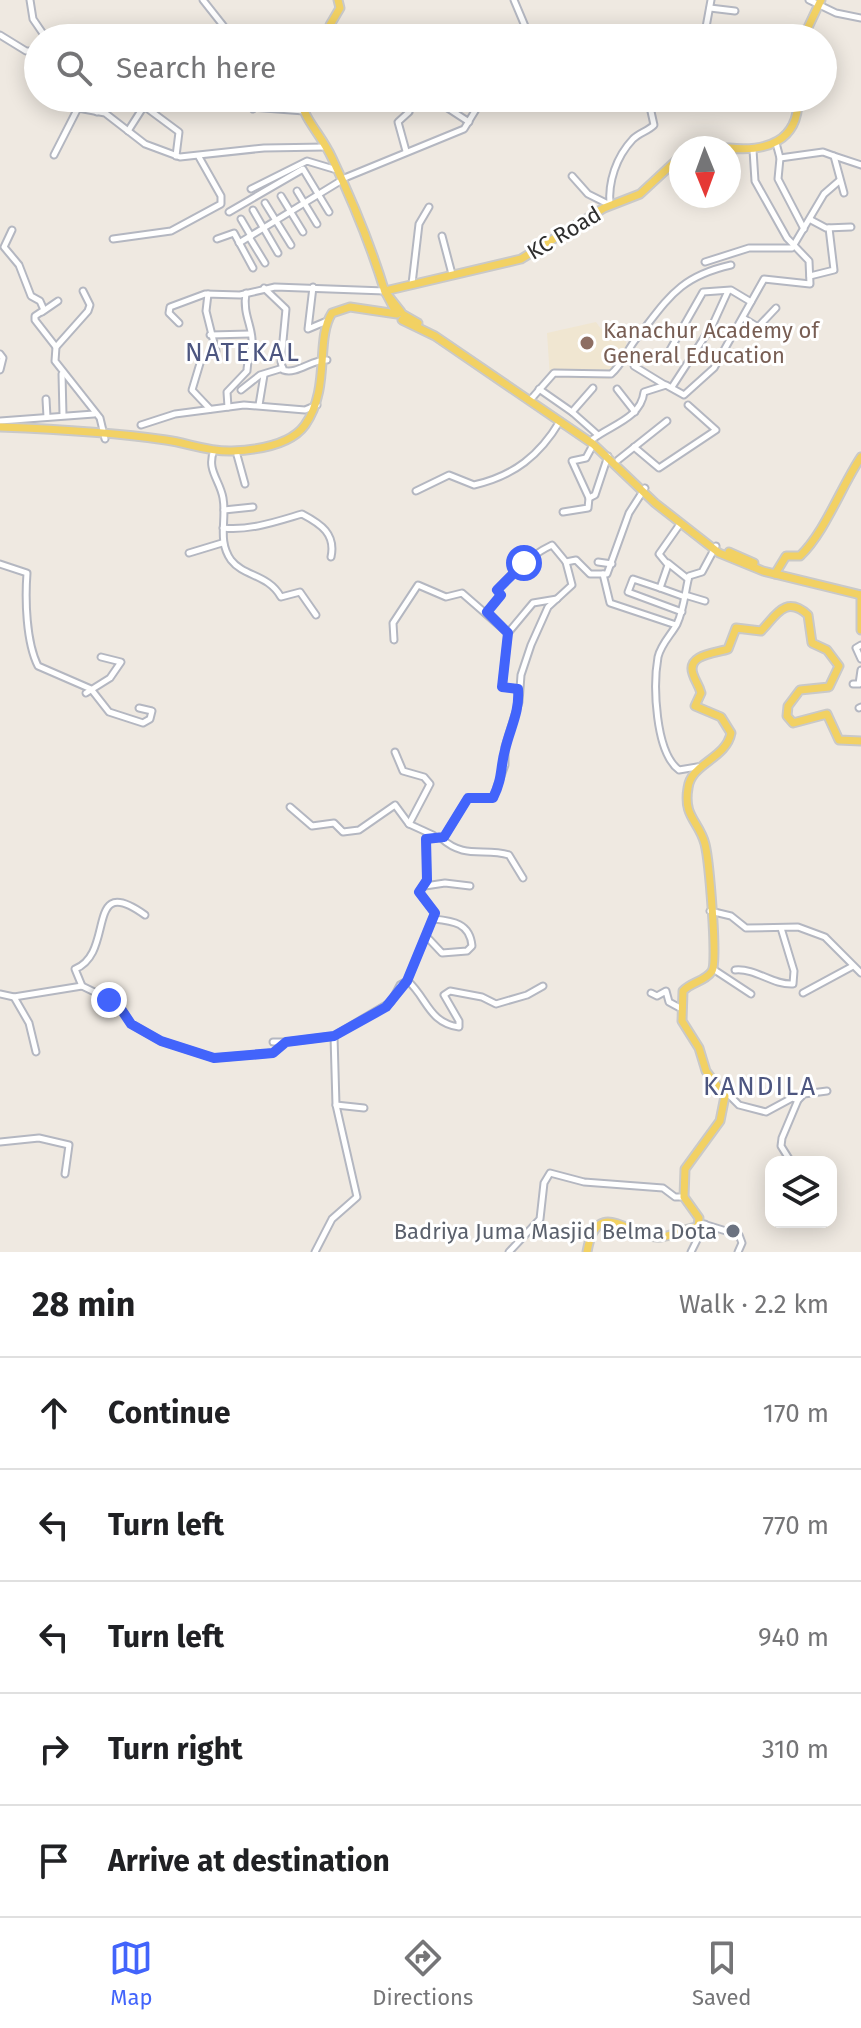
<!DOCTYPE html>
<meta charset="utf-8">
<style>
:root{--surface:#fff;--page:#f6f6f6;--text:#202124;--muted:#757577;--line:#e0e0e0;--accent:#4264fb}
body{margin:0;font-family:"Fira Sans",sans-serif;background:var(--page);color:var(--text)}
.controls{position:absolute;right:24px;bottom:24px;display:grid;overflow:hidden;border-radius:16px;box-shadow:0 4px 20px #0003}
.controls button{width:72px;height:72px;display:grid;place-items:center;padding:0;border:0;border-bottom:2px solid var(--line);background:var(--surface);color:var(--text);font:40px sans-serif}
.compass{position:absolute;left:669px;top:136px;width:72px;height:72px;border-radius:50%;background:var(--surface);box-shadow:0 4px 20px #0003;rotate:179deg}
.stop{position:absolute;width:24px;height:24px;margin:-18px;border:6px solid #4264fb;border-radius:50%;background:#fff}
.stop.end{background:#4264fb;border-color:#fff;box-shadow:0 2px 8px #0008}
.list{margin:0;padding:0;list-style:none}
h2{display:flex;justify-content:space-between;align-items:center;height:104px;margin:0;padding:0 32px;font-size:34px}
h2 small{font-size:26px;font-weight:400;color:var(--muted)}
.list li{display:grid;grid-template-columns:52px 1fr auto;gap:24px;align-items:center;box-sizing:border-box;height:112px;padding:0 32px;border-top:2px solid var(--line)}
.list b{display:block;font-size:30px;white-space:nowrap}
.list em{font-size:26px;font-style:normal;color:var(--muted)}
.icon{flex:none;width:44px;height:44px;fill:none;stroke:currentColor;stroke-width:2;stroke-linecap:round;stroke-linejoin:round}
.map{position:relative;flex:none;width:861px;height:1252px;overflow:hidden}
.search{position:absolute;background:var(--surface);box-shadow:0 4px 20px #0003;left:24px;right:24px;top:24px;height:88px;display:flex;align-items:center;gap:20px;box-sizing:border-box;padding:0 28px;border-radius:44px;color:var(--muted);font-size:30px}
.sheet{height:664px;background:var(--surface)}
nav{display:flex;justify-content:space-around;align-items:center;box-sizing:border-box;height:112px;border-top:2px solid var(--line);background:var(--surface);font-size:22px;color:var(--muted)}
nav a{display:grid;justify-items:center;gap:4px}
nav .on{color:var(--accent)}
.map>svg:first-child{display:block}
.education{fill:#f0e6d1}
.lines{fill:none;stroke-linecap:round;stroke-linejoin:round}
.minor-casing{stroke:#b4b7c1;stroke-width:9}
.major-casing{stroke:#c9c9c9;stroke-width:11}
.minor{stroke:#fff;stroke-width:5}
.major{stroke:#f2d163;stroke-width:7}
.route{stroke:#4264fb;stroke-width:10}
.education-dot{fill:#8d6e63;stroke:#fff;stroke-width:3}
.worship-dot{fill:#6b7280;stroke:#fff;stroke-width:3}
.labels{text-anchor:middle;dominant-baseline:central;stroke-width:6;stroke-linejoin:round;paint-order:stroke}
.street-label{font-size:22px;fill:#2e2e2e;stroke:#fff}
.education-label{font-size:22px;fill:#785e54;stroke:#fff;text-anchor:start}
.worship-label{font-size:22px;fill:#5b616d;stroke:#fff;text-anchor:end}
.quarter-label{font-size:26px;letter-spacing:2px;fill:#4d5680;stroke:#fff}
</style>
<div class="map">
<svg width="861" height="1252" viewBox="0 0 861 1252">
<rect width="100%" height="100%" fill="#efe9e1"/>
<path class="education" d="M 596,322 L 601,329 L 617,326 L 624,332 L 628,353 L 609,379 L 550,378 L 547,333 Z"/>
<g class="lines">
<g class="minor-casing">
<g id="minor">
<path d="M 30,0 L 33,19 L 46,38"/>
<path d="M 203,0 L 233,38"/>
<path d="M 514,0 L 530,38"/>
<path d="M 809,0 L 836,13 L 861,18"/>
<path d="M 710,8 L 735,11"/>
<path d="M 0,35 L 26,51 L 38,51"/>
<path d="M 704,38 L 711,0"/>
<path d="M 75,98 L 78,108 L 105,113 L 145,144 L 180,157 L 264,148 L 326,147"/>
<path d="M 204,98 L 226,105 L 304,111"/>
<path d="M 250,98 L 253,109"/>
<path d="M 399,98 L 409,112 L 398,122 L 406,151"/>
<path d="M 446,107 L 469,122"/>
<path d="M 97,112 L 100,98"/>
<path d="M 128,131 L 144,106 L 179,132 L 176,156"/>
<path d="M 776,143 L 780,158 L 778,179 L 804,229"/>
<path d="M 54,155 L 78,108"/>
<path d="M 834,156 L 861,165"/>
<path d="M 780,158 L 823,152 L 834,156 L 844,193"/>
<path d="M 572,176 L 588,194 L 610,205 C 608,182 616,157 633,139 C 639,133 648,131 654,125 L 648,98"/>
<path d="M 342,179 L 464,129 L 483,98"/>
<path d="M 251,189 L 307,161 L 337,170"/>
<path d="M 297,191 L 317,224"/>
<path d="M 281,196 L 303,232"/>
<path d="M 265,203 L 291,245"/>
<path d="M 253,210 L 278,253"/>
<path d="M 229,212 L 303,169 L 329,212"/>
<path d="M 241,219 L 251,236"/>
<path d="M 811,220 L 826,228 L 851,227"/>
<path d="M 12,230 L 4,247 L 19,265 L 31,296 L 40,301 L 44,310 L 35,316 L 35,320 L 56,347"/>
<path d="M 442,236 L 452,274"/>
<path d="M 249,237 L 265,263"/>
<path d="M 113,239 L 171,231 L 221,204 L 221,196 L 199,157"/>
<path d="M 217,239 L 234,233 L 253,268"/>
<path d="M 239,243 L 342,180"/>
<path d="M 705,262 L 749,248 L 792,248 L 824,194 L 839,181"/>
<path d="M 810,276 L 834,270 L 829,228"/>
<path d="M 412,284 L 419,224 L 429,207"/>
<path d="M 313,287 L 308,329 L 327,321"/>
<path d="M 264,288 L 286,309 L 281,362 L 283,370 C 297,375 312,359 327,360"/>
<path d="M 83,291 L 90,305 L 88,311 L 56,347 L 55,361 L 100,418 L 105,439"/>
<path d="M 208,294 L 206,311 L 216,351"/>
<path d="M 42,312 L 58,301"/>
<path d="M 743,318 L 758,327 L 776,308"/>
<path d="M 179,323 L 169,313 L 170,307 L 205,294 L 240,295 L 275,287 L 385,291"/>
<path d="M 210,335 L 250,334"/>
<path d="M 0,354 L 3,358 L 0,370"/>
<path d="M 666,357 L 703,292 L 731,290 L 751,302"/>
<path d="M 201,360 L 192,390 L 210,409"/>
<path d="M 634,366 L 665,385"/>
<path d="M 62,374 L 63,415"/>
<path d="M 672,387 L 713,324 L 728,291"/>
<path d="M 539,389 L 572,412 L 593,388"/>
<path d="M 617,389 L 635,412"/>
<path d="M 241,390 L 260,375 L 283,368"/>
<path d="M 532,398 L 554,373 L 611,374 C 622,365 627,350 636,339 C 668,299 678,277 731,265"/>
<path d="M 46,399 L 47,417"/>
<path d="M 259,405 L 264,375"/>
<path d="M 228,407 L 227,392 L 247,371 C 247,360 251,355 252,345 C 254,328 242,315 246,293"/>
<path d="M 572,412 L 598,435"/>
<path d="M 0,421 L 94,414"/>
<path d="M 141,425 L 175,414 L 244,405 L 305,410 L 317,405"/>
<path d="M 593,439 C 611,425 641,418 644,392 L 666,385 L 684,395 L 714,368 L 764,279 L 810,284 L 809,261 L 787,238 L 755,181 L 753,150"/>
<path d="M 593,445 L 586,458 L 572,461 L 589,498 L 595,495 L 608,456"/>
<path d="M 634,447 L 659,468 L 716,430 L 688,405"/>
<path d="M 214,450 C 206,470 220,480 223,498 C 227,520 217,540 231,560 C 244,577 268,574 281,597 L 300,592 L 316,615"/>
<path d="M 237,455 L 245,484"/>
<path d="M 618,460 L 667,421"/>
<path d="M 416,491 L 449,475 L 474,485 C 514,476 540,455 560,421"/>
<path d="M 224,510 L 253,507"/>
<path d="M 563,512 L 588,508 L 589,498"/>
<path d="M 680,524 L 659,554 L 668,565 L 660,588 L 633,579 L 628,592 L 682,612"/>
<path d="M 223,528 C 250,531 278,521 302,514 C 321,524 336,534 331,557"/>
<path d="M 189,553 L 222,543"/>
<path d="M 598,562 L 612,564"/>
<path d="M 668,563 L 688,579"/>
<path d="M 0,564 L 27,573 C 25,599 26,642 38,666 L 91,689 L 109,712 L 143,723 L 150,719 L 152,711 L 139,708"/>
<path d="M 603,574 L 610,603 L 676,625"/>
<path d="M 660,588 L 685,597"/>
<path d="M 685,595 L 705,601"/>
<path d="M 487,612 L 501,595 L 497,590 C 512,573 530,555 552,545 L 566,562"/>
<path d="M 394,640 L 393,623 L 418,585 L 446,597 L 462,593 L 508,633"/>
<path d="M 861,645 L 856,648 L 861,659"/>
<path d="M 853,684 L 859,684 L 861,670"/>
<path d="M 518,689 L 502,687 L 508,633 L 533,603 L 557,599"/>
<path d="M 86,693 L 110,678 L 121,662 L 101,657"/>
<path d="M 859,708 L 861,707"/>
<path d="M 395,752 L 403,771 L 424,777 L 430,784 L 409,824"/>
<path d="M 703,766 L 679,770 C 655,752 653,685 658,657 C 661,644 671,635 677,624 C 684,609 685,592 689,576 L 702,572 L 716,546"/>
<path d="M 290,807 L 312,826 L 334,823 L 343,832 L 359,830 L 395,805 L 409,824 L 433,835"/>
<path d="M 441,838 C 465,860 484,847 509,855 L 523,878"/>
<path d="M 425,886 L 445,883 L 470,886"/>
<path d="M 710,911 L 731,916 L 746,928 L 798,927 L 825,937 L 861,973"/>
<path d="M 427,937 L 442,953 L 467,951 L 472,946 C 470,923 453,921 434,919"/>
<path d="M 713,969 L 751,994"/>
<path d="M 735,970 C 756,968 772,985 793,984 L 794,971 L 781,928"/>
<path d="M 408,981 C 427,998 429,1023 459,1027 L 459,1021 L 444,995 L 450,991 L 482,997 L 496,1004 L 527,995 L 543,986"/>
<path d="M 82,986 L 75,969 C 116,953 84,871 145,915"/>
<path d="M 651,993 L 657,996 L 666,991 L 669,1002 L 680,1008"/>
<path d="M 803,993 L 853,966"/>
<path d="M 0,994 L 14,997 L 82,986 L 117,1003 L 131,1024 L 161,1041 L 214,1058 L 273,1053 L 286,1042 L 334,1036"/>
<path d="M 14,997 L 29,1023 L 36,1052"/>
<path d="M 273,1042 L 285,1042"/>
<path d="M 724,1090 L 739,1105 L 766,1112 L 792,1098 L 798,1100 L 804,1094 L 827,1091"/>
<path d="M 336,1105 L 364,1108"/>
<path d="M 0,1142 L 39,1138 L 69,1145 L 65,1174"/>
<path d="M 791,1162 L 781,1146 L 782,1138 L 798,1100"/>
<path d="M 700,1223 L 739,1235 L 742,1243 L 738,1252"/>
<path d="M 315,1252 L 332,1219 L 357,1197 L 336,1105 L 334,1036 L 391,1002 L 400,985 L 407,981 L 435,913 L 419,892 L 427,880 L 426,839 L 444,837 L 468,798 L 493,798 L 505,765 L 505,747 L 519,702 L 521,675 L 531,645 L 548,607 L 572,585 L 566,562 L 576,560 L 590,574 L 607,574 L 629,513 L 645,488"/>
<path d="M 509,1252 L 540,1219 L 544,1183 L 550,1173 L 584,1182 L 663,1188 L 675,1197 L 684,1197"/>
<path d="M 691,1252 L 705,1224"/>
</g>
</g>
<g class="major-casing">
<g id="major">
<path d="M 338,0 L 340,8 L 330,25 L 339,38"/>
<path d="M 803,38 L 821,0"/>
<path d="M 299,98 C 306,122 322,136 332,158 C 353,202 371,246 385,292"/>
<path d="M 695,148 L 727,148"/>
<path d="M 729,148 C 765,152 799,142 798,98"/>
<path d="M 385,291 L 521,259 L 604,208 L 640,194 L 681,156"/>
<path d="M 396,312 L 386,293 L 401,312"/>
<path d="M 404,315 L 418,323"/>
<path d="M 402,320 L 435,336 L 593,444 L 655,503 L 719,553 L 763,571 L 861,595"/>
<path d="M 0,427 C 54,429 112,432 166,440 C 188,443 209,452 232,451 C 255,450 290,446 305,425 C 331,388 315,339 332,313 L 350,307 L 397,314"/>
<path d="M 729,552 L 754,563"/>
<path d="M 775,574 L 786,556 L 800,556 C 825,532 841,487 861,457"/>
<path d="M 861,595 L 861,630"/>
<path d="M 587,1252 C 597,1193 631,1240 661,1237 C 673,1236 685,1228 698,1227 L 699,1218 L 684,1197 L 685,1169 L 720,1121 L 725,1096 L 706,1071 L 699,1048 L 682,1021 L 683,991 C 691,982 706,981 712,971 C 718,962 709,860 705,844 C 699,821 683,817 688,788 C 691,763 726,759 731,733 L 721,717 L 695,706 L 701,693 C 699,685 695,681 693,674 C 686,654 717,653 728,649 L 736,628 L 761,631 C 775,617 785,594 808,615 L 812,643 L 827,650 L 839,666 L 829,687 L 800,690 L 788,706 L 787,716 L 793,723 L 827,714 L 839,740 L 861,741"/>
</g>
</g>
<use href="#minor" class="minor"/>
<use href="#major" class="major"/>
</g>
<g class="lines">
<path class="route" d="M 109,1000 L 117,1003 L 131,1024 L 161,1041 L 214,1058 L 273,1053 L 286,1042 L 334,1036 L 386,1007 L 407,981 L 435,913 L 419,892 L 427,880 L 426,839 L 444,837 L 468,798 L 493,798 C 503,778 500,768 505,750 C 510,728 520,712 518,689 L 502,687 L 508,633 L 487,612 L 501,595 L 497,590 L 524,563"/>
</g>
<circle class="education-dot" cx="587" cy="343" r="8"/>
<circle class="worship-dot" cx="733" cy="1231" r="8"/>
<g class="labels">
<g class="street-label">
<text transform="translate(564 233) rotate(-31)">KC Road</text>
</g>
<g class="education-label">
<text x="603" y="330">Kanachur Academy of<tspan x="603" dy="25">General Education</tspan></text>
</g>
<g class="worship-label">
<text x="717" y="1231">Badriya Juma Masjid Belma Dota</text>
</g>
<g class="quarter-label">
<text x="243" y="352">NATEKAL</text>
<text x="760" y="1086">KANDILA</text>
</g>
</g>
</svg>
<div class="controls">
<button><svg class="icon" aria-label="layers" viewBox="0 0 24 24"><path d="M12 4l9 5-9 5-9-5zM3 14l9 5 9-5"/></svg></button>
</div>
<svg class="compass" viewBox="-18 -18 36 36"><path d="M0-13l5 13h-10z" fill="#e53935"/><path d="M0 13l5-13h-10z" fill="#757577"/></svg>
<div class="stop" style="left:524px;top:563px"></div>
<div class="stop end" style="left:109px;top:1000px"></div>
<div class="search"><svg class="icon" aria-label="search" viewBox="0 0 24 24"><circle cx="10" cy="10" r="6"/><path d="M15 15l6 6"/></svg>Search here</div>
</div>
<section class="sheet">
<h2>28 min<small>Walk · 2.2 km</small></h2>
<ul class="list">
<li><svg class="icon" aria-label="ahead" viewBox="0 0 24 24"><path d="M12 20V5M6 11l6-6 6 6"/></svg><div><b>Continue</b></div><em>170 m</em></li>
<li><svg class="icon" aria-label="left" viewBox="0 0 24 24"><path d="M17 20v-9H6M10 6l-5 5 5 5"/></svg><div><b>Turn left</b></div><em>770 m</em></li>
<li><svg class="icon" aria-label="left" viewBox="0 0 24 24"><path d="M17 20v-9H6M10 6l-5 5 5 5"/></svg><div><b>Turn left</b></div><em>940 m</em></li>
<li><svg class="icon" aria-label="right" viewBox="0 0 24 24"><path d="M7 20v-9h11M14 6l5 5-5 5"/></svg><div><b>Turn right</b></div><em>310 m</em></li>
<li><svg class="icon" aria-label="arrive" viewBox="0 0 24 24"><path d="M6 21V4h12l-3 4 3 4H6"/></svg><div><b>Arrive at destination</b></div></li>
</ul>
</section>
<nav>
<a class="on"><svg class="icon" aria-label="map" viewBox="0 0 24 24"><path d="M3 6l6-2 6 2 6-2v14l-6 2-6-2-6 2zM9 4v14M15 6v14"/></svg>Map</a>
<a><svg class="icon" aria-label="directions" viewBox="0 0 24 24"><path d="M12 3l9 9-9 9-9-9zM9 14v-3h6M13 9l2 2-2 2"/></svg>Directions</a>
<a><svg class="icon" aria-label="saved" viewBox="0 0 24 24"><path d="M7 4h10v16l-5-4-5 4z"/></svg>Saved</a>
</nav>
